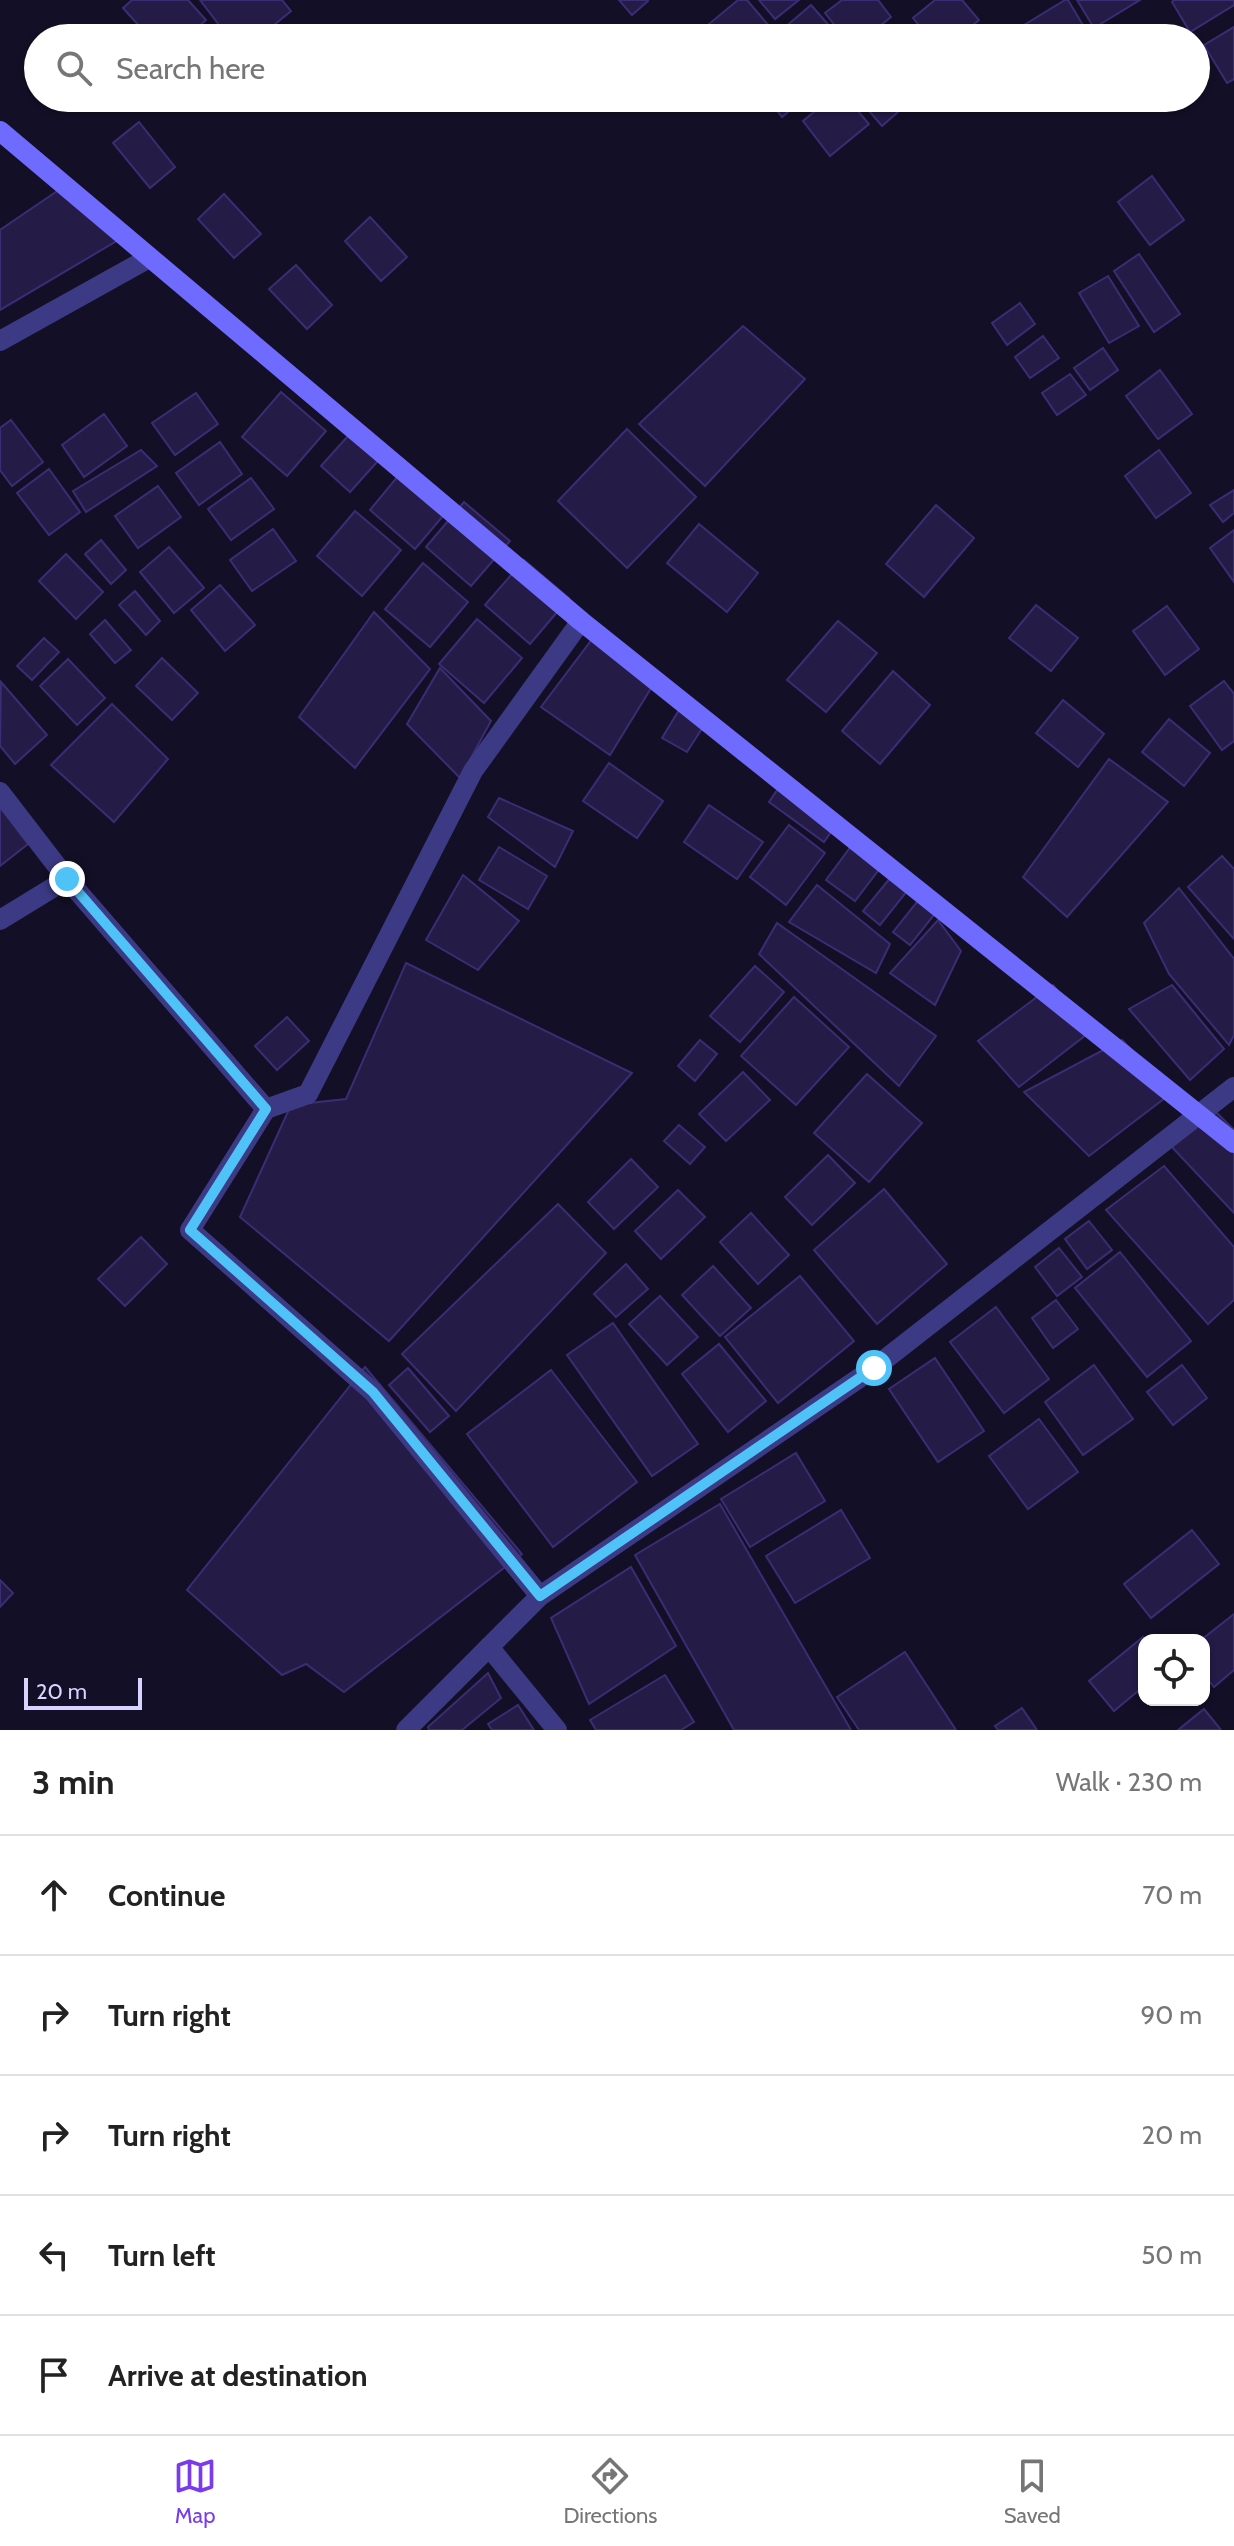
<!DOCTYPE html>
<meta charset="utf-8">
<style>
:root{--surface:#fff;--page:#f2f2f2;--text:#222;--muted:#767676;--line:#e0e0e0;--accent:#7c3aed}
body{margin:0;font-family:Cabin,sans-serif;background:var(--page);color:var(--text)}
.controls{position:absolute;right:24px;bottom:24px;display:grid;overflow:hidden;border-radius:16px;box-shadow:0 2px 6px #0004}
.controls button{width:72px;height:72px;display:grid;place-items:center;padding:0;border:0;border-bottom:2px solid var(--line);background:var(--surface);color:var(--text);font:40px sans-serif}
.scale{position:absolute;left:24px;bottom:20px;width:118px;box-sizing:border-box;padding-left:8px;border:4px solid #d9d4ff;border-top:0;font-size:22px;line-height:28px;white-space:nowrap;color:#d9d4ff;-webkit-text-stroke:6px #130f26;paint-order:stroke}
.stop{position:absolute;width:24px;height:24px;margin:-18px;border:6px solid #4fc3f7;border-radius:50%;background:#fff}
.stop.end{background:#4fc3f7;border-color:#fff;box-shadow:0 2px 8px #0008}
.list{margin:0;padding:0;list-style:none}
h2{display:flex;justify-content:space-between;align-items:center;height:104px;margin:0;padding:0 32px;font-size:34px}
h2 small{font-size:26px;font-weight:400;color:var(--muted)}
.list li{display:grid;grid-template-columns:52px 1fr auto;gap:24px;align-items:center;box-sizing:border-box;height:120px;padding:0 32px;border-top:2px solid var(--line)}
.list b{display:block;font-size:30px;white-space:nowrap}
.list em{font-size:26px;font-style:normal;color:var(--muted)}
.icon{flex:none;width:44px;height:44px;fill:none;stroke:currentColor;stroke-width:2;stroke-linecap:round;stroke-linejoin:round}
.map{position:relative;flex:none;width:1234px;height:1730px;overflow:hidden}
.search{position:absolute;background:var(--surface);box-shadow:0 2px 6px #0004;left:24px;right:24px;top:24px;height:88px;display:flex;align-items:center;gap:20px;box-sizing:border-box;padding:0 28px;border-radius:44px;color:var(--muted);font-size:30px}
.sheet{height:704px;background:var(--surface)}
nav{display:flex;justify-content:space-around;align-items:center;box-sizing:border-box;height:112px;border-top:2px solid var(--line);background:var(--surface);font-size:22px;color:var(--muted)}
nav a{display:grid;justify-items:center;gap:4px}
nav .on{color:var(--accent)}
.map>svg:first-child{display:block}
.building{fill:#241b47;stroke:#3b2d73;stroke-width:2}
.lines{fill:none;stroke-linecap:round;stroke-linejoin:round}
.street{stroke:#3d3a85;stroke-width:20}
.secondary{stroke:#6f6bff;stroke-width:20}
.route{stroke:#4fc3f7;stroke-width:10}
</style>
<div class="map">
<svg width="1234" height="1730" viewBox="0 0 1234 1730">
<rect width="100%" height="100%" fill="#130f26"/>
<g class="building">
<path d="M 132,0 L 188,0 L 206,20 L 186,38 L 150,38 L 123,8 Z"/>
<path d="M 200,0 L 282,0 L 291,11 L 258,38 L 229,38 Z"/>
<path d="M 619,0 L 647,0 L 648,1 L 632,15 Z"/>
<path d="M 738,0 L 747,0 L 769,26 L 755,38 L 721,38 L 709,24 Z"/>
<path d="M 759,0 L 799,0 L 775,19 Z"/>
<path d="M 842,0 L 878,0 L 891,17 L 865,38 L 845,38 L 825,13 Z"/>
<path d="M 935,0 L 962,0 L 979,20 L 957,38 L 929,38 L 913,18 Z"/>
<path d="M 1065,0 L 1068,0 L 1090,37 L 1021,38 L 1016,30 Z"/>
<path d="M 1077,0 L 1140,0 L 1094,28 Z"/>
<path d="M 1174,0 L 1234,0 L 1234,5 L 1190,32 L 1172,2 Z"/>
<path d="M 811,5 L 840,38 L 793,38 L 784,28 Z"/>
<path d="M 1234,27 L 1234,79 L 1227,83 L 1204,45 Z"/>
<path d="M 767,98 L 797,98 L 800,102 L 782,117 Z"/>
<path d="M 831,98 L 847,98 L 869,124 L 830,156 L 803,121 Z"/>
<path d="M 858,98 L 914,98 L 882,126 Z"/>
<path d="M 139,122 L 175,167 L 150,188 L 113,143 Z"/>
<path d="M 1152,176 L 1184,220 L 1150,245 L 1118,202 Z"/>
<path d="M 69,183 L 120,239 L 0,310 L 0,230 Z"/>
<path d="M 224,194 L 261,234 L 234,258 L 198,219 Z"/>
<path d="M 370,217 L 407,257 L 381,281 L 345,241 Z"/>
<path d="M 1139,254 L 1180,314 L 1154,332 L 1114,271 Z"/>
<path d="M 296,265 L 332,305 L 307,329 L 269,289 Z"/>
<path d="M 1108,276 L 1139,326 L 1109,343 L 1079,293 Z"/>
<path d="M 1020,303 L 1035,324 L 1007,345 L 992,323 Z"/>
<path d="M 743,326 L 805,379 L 705,486 L 639,424 Z"/>
<path d="M 1043,336 L 1059,358 L 1030,378 L 1015,357 Z"/>
<path d="M 1103,348 L 1118,370 L 1090,390 L 1074,368 Z"/>
<path d="M 1160,370 L 1192,414 L 1158,439 L 1126,396 Z"/>
<path d="M 1070,374 L 1086,395 L 1057,415 L 1042,393 Z"/>
<path d="M 281,392 L 326,431 L 287,476 L 242,437 Z"/>
<path d="M 196,393 L 218,424 L 175,455 L 152,423 Z"/>
<path d="M 104,414 L 127,446 L 84,477 L 62,445 Z"/>
<path d="M 11,420 L 43,462 L 12,486 L 0,470 L 0,428 Z"/>
<path d="M 357,426 L 385,453 L 350,492 L 321,466 Z"/>
<path d="M 627,429 L 696,497 L 627,568 L 558,501 Z"/>
<path d="M 220,442 L 242,474 L 199,505 L 176,473 Z"/>
<path d="M 141,450 L 157,466 L 86,512 L 73,491 Z"/>
<path d="M 1159,450 L 1191,493 L 1156,518 L 1125,476 Z"/>
<path d="M 408,464 L 454,503 L 415,549 L 370,510 Z"/>
<path d="M 49,469 L 80,512 L 49,535 L 17,493 Z"/>
<path d="M 251,478 L 274,509 L 231,540 L 208,509 Z"/>
<path d="M 158,486 L 181,517 L 138,548 L 115,516 Z"/>
<path d="M 1234,490 L 1234,513 L 1223,522 L 1210,505 Z"/>
<path d="M 464,502 L 510,541 L 471,586 L 426,547 Z"/>
<path d="M 936,505 L 974,538 L 924,597 L 886,564 Z"/>
<path d="M 355,511 L 401,550 L 362,596 L 317,556 Z"/>
<path d="M 699,524 L 758,573 L 727,612 L 667,563 Z"/>
<path d="M 273,529 L 296,561 L 252,591 L 230,560 Z"/>
<path d="M 1234,530 L 1234,582 L 1210,548 Z"/>
<path d="M 101,540 L 126,570 L 111,584 L 85,554 Z"/>
<path d="M 169,547 L 204,588 L 174,613 L 140,572 Z"/>
<path d="M 66,554 L 103,592 L 76,619 L 39,581 Z"/>
<path d="M 524,560 L 569,598 L 530,644 L 485,605 Z"/>
<path d="M 423,563 L 468,602 L 430,647 L 385,609 Z"/>
<path d="M 220,585 L 255,625 L 225,651 L 191,610 Z"/>
<path d="M 135,591 L 160,621 L 146,635 L 119,605 Z"/>
<path d="M 1036,605 L 1078,638 L 1051,671 L 1009,638 Z"/>
<path d="M 1167,606 L 1199,649 L 1165,675 L 1133,631 Z"/>
<path d="M 374,612 L 430,669 L 355,768 L 299,717 Z"/>
<path d="M 477,619 L 522,658 L 484,703 L 439,664 Z"/>
<path d="M 105,620 L 131,650 L 115,663 L 90,634 Z"/>
<path d="M 838,621 L 877,653 L 826,712 L 787,680 Z"/>
<path d="M 44,638 L 59,652 L 32,680 L 17,666 Z"/>
<path d="M 593,638 L 653,685 L 610,755 L 541,707 Z"/>
<path d="M 162,658 L 198,693 L 172,720 L 136,686 Z"/>
<path d="M 68,659 L 105,698 L 77,725 L 40,686 Z"/>
<path d="M 440,668 L 491,721 L 460,778 L 407,724 Z"/>
<path d="M 893,671 L 930,705 L 880,764 L 842,731 Z"/>
<path d="M 1224,681 L 1234,694 L 1234,741 L 1222,750 L 1190,706 Z"/>
<path d="M 1,682 L 47,735 L 15,764 L 0,746 Z"/>
<path d="M 687,697 L 708,719 L 687,752 L 662,738 Z"/>
<path d="M 1063,700 L 1104,734 L 1078,767 L 1036,733 Z"/>
<path d="M 112,704 L 168,759 L 114,822 L 51,765 Z"/>
<path d="M 1169,719 L 1210,753 L 1184,786 L 1142,752 Z"/>
<path d="M 1109,759 L 1168,802 L 1067,917 L 1023,877 Z"/>
<path d="M 609,763 L 663,801 L 637,838 L 583,801 Z"/>
<path d="M 782,783 L 838,822 L 824,842 L 769,802 Z"/>
<path d="M 499,798 L 573,831 L 555,867 L 488,817 Z"/>
<path d="M 709,805 L 763,842 L 737,879 L 684,842 Z"/>
<path d="M 0,807 L 28,844 L 0,866 Z"/>
<path d="M 789,825 L 825,853 L 786,905 L 750,877 Z"/>
<path d="M 855,841 L 884,863 L 855,901 L 826,880 Z"/>
<path d="M 499,847 L 547,876 L 528,909 L 479,880 Z"/>
<path d="M 1222,856 L 1234,869 L 1234,939 L 1188,887 Z"/>
<path d="M 463,875 L 519,921 L 478,970 L 426,940 Z"/>
<path d="M 891,877 L 907,891 L 880,925 L 863,911 Z"/>
<path d="M 817,885 L 890,944 L 876,973 L 789,922 Z"/>
<path d="M 1179,888 L 1234,959 L 1234,1035 L 1229,1045 L 1169,974 L 1144,923 Z"/>
<path d="M 921,897 L 937,911 L 910,945 L 893,932 Z"/>
<path d="M 938,920 L 961,951 L 935,1005 L 890,973 Z"/>
<path d="M 777,923 L 936,1036 L 899,1086 L 759,954 Z"/>
<path d="M 406,963 L 632,1073 L 389,1341 L 240,1217 L 291,1105 L 346,1099 Z"/>
<path d="M 755,966 L 784,992 L 740,1042 L 710,1016 Z"/>
<path d="M 1053,985 L 1091,1031 L 1019,1087 L 978,1041 Z"/>
<path d="M 1172,985 L 1224,1049 L 1190,1080 L 1129,1009 Z"/>
<path d="M 794,997 L 849,1047 L 796,1105 L 741,1056 Z"/>
<path d="M 287,1017 L 309,1041 L 277,1070 L 255,1046 Z"/>
<path d="M 700,1040 L 717,1054 L 695,1081 L 678,1066 Z"/>
<path d="M 1122,1040 L 1173,1092 L 1089,1156 L 1024,1092 Z"/>
<path d="M 743,1072 L 770,1100 L 726,1141 L 699,1114 Z"/>
<path d="M 867,1074 L 922,1123 L 869,1182 L 814,1133 Z"/>
<path d="M 1212,1108 L 1234,1130 L 1234,1213 L 1170,1145 Z"/>
<path d="M 679,1125 L 705,1147 L 690,1164 L 664,1141 Z"/>
<path d="M 828,1155 L 855,1183 L 812,1225 L 785,1197 Z"/>
<path d="M 631,1159 L 658,1187 L 614,1229 L 588,1202 Z"/>
<path d="M 1164,1166 L 1234,1247 L 1234,1300 L 1208,1324 L 1106,1210 Z"/>
<path d="M 884,1189 L 947,1264 L 877,1324 L 814,1250 Z"/>
<path d="M 678,1190 L 705,1217 L 661,1259 L 635,1231 Z"/>
<path d="M 558,1204 L 606,1253 L 456,1411 L 402,1354 Z"/>
<path d="M 751,1213 L 789,1255 L 758,1284 L 720,1242 Z"/>
<path d="M 1089,1221 L 1112,1250 L 1087,1269 L 1065,1239 Z"/>
<path d="M 141,1237 L 167,1264 L 125,1306 L 98,1279 Z"/>
<path d="M 1059,1248 L 1082,1277 L 1057,1296 L 1035,1267 Z"/>
<path d="M 1120,1252 L 1191,1341 L 1147,1377 L 1075,1288 Z"/>
<path d="M 626,1264 L 648,1289 L 616,1317 L 594,1294 Z"/>
<path d="M 713,1266 L 751,1308 L 720,1336 L 682,1295 Z"/>
<path d="M 800,1276 L 854,1341 L 778,1403 L 725,1337 Z"/>
<path d="M 660,1296 L 698,1337 L 667,1365 L 629,1324 Z"/>
<path d="M 1056,1300 L 1078,1329 L 1053,1348 L 1032,1318 Z"/>
<path d="M 996,1307 L 1049,1379 L 1004,1413 L 950,1342 Z"/>
<path d="M 613,1323 L 698,1444 L 652,1476 L 567,1355 Z"/>
<path d="M 719,1344 L 766,1401 L 728,1432 L 682,1374 Z"/>
<path d="M 935,1358 L 984,1431 L 938,1462 L 889,1389 Z"/>
<path d="M 1094,1365 L 1133,1419 L 1083,1455 L 1045,1402 Z"/>
<path d="M 1182,1365 L 1207,1398 L 1173,1425 L 1147,1392 Z"/>
<path d="M 365,1367 L 522,1554 L 344,1692 L 306,1664 L 282,1675 L 187,1590 Z"/>
<path d="M 408,1368 L 449,1416 L 430,1432 L 389,1385 Z"/>
<path d="M 551,1370 L 637,1482 L 553,1547 L 467,1434 Z"/>
<path d="M 1039,1419 L 1078,1472 L 1028,1509 L 989,1456 Z"/>
<path d="M 796,1453 L 825,1501 L 750,1547 L 721,1499 Z"/>
<path d="M 720,1504 L 851,1730 L 734,1730 L 635,1555 Z"/>
<path d="M 841,1510 L 870,1558 L 795,1603 L 766,1556 Z"/>
<path d="M 1192,1530 L 1219,1564 L 1151,1618 L 1124,1584 Z"/>
<path d="M 631,1567 L 676,1646 L 589,1704 L 551,1618 Z"/>
<path d="M 0,1580 L 13,1593 L 0,1607 Z"/>
<path d="M 1234,1614 L 1234,1670 L 1214,1687 L 1204,1674 L 1204,1640 L 1201,1640 Z"/>
<path d="M 1143,1637 L 1145,1640 L 1144,1686 L 1114,1711 L 1089,1681 Z"/>
<path d="M 905,1652 L 956,1730 L 859,1730 L 837,1697 Z"/>
<path d="M 488,1673 L 501,1698 L 462,1730 L 429,1730 L 428,1727 Z"/>
<path d="M 665,1675 L 694,1722 L 681,1730 L 596,1730 L 590,1720 Z"/>
<path d="M 518,1705 L 534,1730 L 492,1730 L 488,1724 Z"/>
<path d="M 1022,1708 L 1037,1730 L 998,1730 L 995,1726 Z"/>
<path d="M 1204,1709 L 1221,1730 L 1178,1730 Z"/>
</g>
<g class="lines">
<g class="street">
<path d="M 0,341 L 149,258"/>
<path d="M 0,792 L 67,879 L 266,1109 L 190,1230 L 373,1392 L 540,1596"/>
<path d="M 0,920 L 67,879"/>
<path d="M 266,1109 L 308,1094 L 473,771 L 581,621"/>
<path d="M 489,1647 L 557,1730"/>
<path d="M 406,1730 L 540,1596 L 874,1368 L 1234,1087"/>
</g>
<path class="secondary" d="M 0,131 L 581,621 L 1234,1143"/>
</g>
<g class="lines">
<path class="route" d="M 67,879 L 266,1109 L 190,1230 L 373,1392 L 540,1596 L 874,1368"/>
</g>
</svg>
<div class="controls">
<button><svg class="icon" aria-label="locate" viewBox="0 0 24 24"><circle cx="12" cy="12" r="6"/><path d="M12 2v4M12 18v4M2 12h4M18 12h4"/></svg></button>
</div>
<div class="scale">20 m</div>
<div class="stop" style="left:874px;top:1368px"></div>
<div class="stop end" style="left:67px;top:879px"></div>
<div class="search"><svg class="icon" aria-label="search" viewBox="0 0 24 24"><circle cx="10" cy="10" r="6"/><path d="M15 15l6 6"/></svg>Search here</div>
</div>
<section class="sheet">
<h2>3 min<small>Walk · 230 m</small></h2>
<ul class="list">
<li><svg class="icon" aria-label="ahead" viewBox="0 0 24 24"><path d="M12 20V5M6 11l6-6 6 6"/></svg><div><b>Continue</b></div><em>70 m</em></li>
<li><svg class="icon" aria-label="right" viewBox="0 0 24 24"><path d="M7 20v-9h11M14 6l5 5-5 5"/></svg><div><b>Turn right</b></div><em>90 m</em></li>
<li><svg class="icon" aria-label="right" viewBox="0 0 24 24"><path d="M7 20v-9h11M14 6l5 5-5 5"/></svg><div><b>Turn right</b></div><em>20 m</em></li>
<li><svg class="icon" aria-label="left" viewBox="0 0 24 24"><path d="M17 20v-9H6M10 6l-5 5 5 5"/></svg><div><b>Turn left</b></div><em>50 m</em></li>
<li><svg class="icon" aria-label="arrive" viewBox="0 0 24 24"><path d="M6 21V4h12l-3 4 3 4H6"/></svg><div><b>Arrive at destination</b></div></li>
</ul>
</section>
<nav>
<a class="on"><svg class="icon" aria-label="map" viewBox="0 0 24 24"><path d="M3 6l6-2 6 2 6-2v14l-6 2-6-2-6 2zM9 4v14M15 6v14"/></svg>Map</a>
<a><svg class="icon" aria-label="directions" viewBox="0 0 24 24"><path d="M12 3l9 9-9 9-9-9zM9 14v-3h6M13 9l2 2-2 2"/></svg>Directions</a>
<a><svg class="icon" aria-label="saved" viewBox="0 0 24 24"><path d="M7 4h10v16l-5-4-5 4z"/></svg>Saved</a>
</nav>
